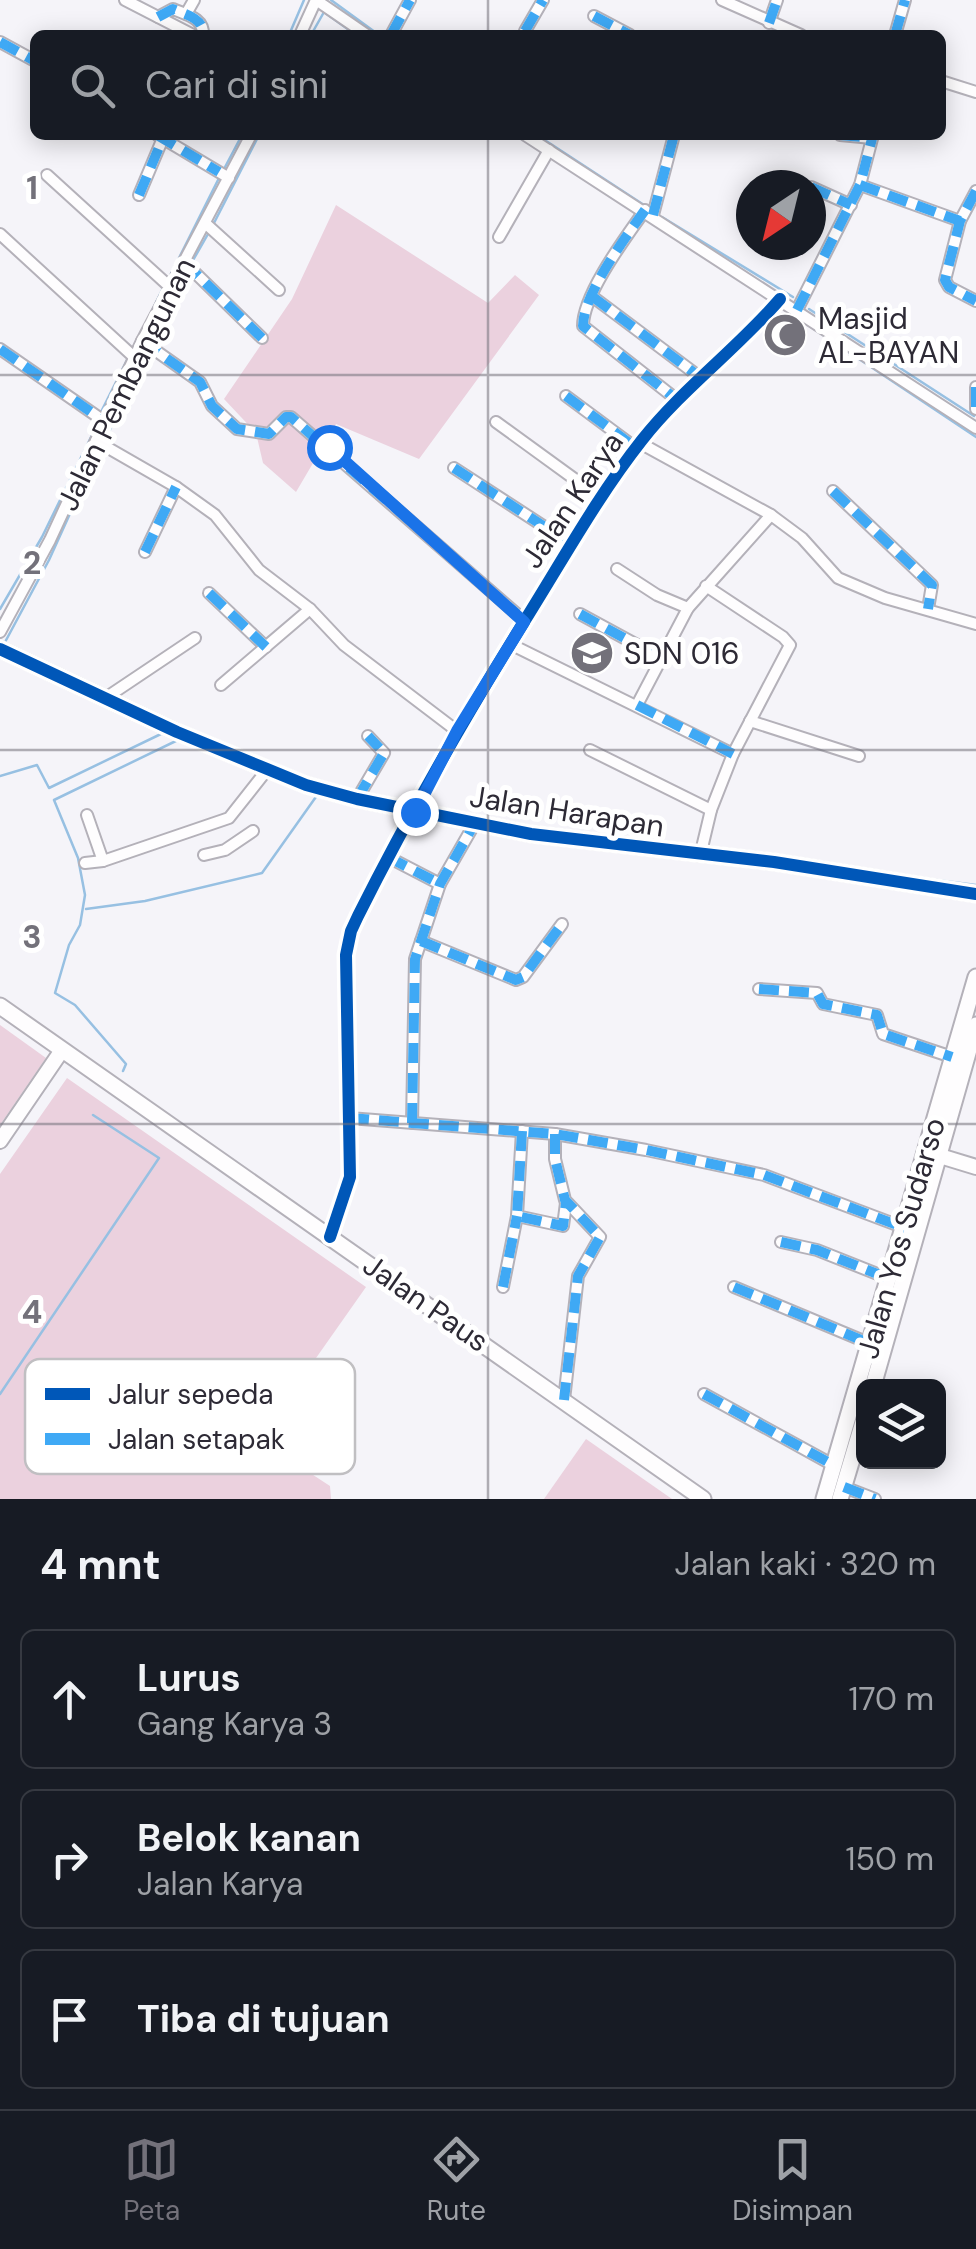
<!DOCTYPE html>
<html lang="id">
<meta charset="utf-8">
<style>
:root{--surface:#171b24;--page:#242831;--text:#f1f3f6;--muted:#9ea1a6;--line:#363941;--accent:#73717a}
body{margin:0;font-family:"DM Sans",sans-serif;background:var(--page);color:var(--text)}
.controls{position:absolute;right:30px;bottom:30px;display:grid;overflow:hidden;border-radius:15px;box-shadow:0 5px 25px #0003}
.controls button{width:90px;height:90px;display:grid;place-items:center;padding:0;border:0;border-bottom:2px solid var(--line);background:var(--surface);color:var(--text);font:50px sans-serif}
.compass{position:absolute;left:736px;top:170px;width:90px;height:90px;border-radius:50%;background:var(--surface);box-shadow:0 5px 25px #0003;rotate:215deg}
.stop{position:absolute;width:30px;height:30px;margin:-22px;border:8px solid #1a73e8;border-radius:50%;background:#fff}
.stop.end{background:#1a73e8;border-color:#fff;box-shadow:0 2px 10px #0008}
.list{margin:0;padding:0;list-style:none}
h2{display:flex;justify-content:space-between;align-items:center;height:130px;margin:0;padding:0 40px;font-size:42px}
h2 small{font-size:32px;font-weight:400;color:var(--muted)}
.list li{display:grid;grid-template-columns:65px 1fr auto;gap:30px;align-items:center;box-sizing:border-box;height:140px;margin:0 20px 20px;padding:0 20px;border:2px solid var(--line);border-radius:15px}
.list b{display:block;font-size:38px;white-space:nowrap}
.list p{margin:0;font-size:32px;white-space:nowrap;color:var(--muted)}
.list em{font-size:32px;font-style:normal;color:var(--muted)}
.icon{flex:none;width:55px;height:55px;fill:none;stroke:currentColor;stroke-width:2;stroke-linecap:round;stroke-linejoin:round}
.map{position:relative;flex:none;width:976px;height:1499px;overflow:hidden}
.search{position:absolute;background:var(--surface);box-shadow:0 5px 25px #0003;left:30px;right:30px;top:30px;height:110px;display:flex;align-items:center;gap:25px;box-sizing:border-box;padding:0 35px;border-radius:15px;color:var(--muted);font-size:38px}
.sheet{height:610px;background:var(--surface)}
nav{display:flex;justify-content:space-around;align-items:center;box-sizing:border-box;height:140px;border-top:2px solid var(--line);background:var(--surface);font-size:28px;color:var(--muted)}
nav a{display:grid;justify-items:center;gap:5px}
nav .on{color:var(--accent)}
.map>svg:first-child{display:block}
.green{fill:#ebd1de}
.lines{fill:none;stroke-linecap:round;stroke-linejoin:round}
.stream{stroke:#97c0e2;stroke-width:2.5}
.street-casing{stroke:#b4b1b9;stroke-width:14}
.secondary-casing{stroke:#b4b1b9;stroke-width:18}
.primary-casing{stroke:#b4b1b9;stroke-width:19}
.street{stroke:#fefdfe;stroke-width:10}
.secondary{stroke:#fefdfe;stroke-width:14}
.primary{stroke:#fefdfe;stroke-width:15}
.quiet{stroke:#3fa9f5;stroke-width:10;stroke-dasharray:20 10;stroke-linecap:butt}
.cycleway-casing{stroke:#fff;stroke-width:19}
.cycleway{stroke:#0057b8;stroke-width:12}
.route{stroke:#1a73e8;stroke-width:12}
.grid{fill:none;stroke:#73717a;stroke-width:2.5;stroke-opacity:0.55}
.labels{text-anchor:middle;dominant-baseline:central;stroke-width:10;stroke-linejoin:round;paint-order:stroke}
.poi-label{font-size:30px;fill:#2d2a35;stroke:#fff;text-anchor:start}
.street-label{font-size:30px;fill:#2d2a35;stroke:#fff}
.key{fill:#fff;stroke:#c0bfc2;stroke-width:2.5}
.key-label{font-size:28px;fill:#2d2a35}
.grid-label{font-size:32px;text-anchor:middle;font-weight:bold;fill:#73717a;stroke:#fff;stroke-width:10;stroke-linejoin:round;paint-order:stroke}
</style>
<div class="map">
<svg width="976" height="1499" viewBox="0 0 976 1499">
<rect width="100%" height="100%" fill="#f5f4f9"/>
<g class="green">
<path d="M 336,205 L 488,303 L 515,275 L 539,295 L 419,459 L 336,424 L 296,492 L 263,463 L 256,433 L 224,399 L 292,299 Z"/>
<path d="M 0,1025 L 46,1058 L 0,1125 Z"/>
<path d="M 67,1078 L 366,1287 L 271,1422 L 311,1451 L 307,1471 L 330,1486 L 331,1499 L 0,1499 L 0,1174 Z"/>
<path d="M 586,1439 L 672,1499 L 544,1499 Z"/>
</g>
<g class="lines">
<g class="stream">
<path d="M 331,0 L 379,35"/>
<path d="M 289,35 L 304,0"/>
<path d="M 311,35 L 324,12 L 356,35"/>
<path d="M 537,135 L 644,205"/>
<path d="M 224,169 L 242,135"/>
<path d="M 662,217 L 793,297"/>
<path d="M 214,223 L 259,135"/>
<path d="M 192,262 L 208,234"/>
<path d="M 168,280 L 219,178"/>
<path d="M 784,309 L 976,437"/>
<path d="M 809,309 L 974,416"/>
<path d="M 149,317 L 163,288"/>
<path d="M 152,341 L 185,276"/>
<path d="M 101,412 L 127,360"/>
<path d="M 107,436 L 147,351"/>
<path d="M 0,609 L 42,537 L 95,429"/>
<path d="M 4,644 L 49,560 L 97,454"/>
<path d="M 33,672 L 152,728"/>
<path d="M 0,776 L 37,765 L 49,788 L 163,733"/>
<path d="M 365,808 L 406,817"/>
<path d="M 414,818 L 445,824"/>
<path d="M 581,847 L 687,859"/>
<path d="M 898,875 L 976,885"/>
<path d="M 86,909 L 145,901 L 262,873 L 318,794"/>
<path d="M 123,1071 L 126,1064 L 75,1005 L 55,993 L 69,945 L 80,925 L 85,895 L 78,858 L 54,800 L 180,739"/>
<path d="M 0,1394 L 159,1158 L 93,1115"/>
</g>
<g class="street-casing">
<g id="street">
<path d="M 125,0 L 193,35"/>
<path d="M 316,0 L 367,35"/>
<path d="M 722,0 L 801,35"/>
<path d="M 186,14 L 194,0"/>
<path d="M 594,16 L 630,35"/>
<path d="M 158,17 L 173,9 C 187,15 204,18 203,35"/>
<path d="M 769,23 L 777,0"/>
<path d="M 525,31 L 543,0"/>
<path d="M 300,35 L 316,0"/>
<path d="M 391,35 L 410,0"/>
<path d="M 895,35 L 905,0"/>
<path d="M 0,42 L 35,61"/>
<path d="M 941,81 L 976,92"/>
<path d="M 157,135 L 229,178"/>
<path d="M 525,135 L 976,428"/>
<path d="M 840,135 L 872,138"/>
<path d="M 47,175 L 170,287"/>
<path d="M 860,185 L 960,221"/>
<path d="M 811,187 L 851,205"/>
<path d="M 976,191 L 960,221 L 945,280 L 949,287 L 976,301"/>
<path d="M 139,195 L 163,138"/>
<path d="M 645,210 C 626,237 583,294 583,326 L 676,399"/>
<path d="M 653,215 L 674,135"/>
<path d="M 205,223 L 279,290"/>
<path d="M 0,234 L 134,357"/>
<path d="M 499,237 L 549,150"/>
<path d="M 184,262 L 262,338"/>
<path d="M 593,297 L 701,378"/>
<path d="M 797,310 L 860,185 L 873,135"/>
<path d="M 142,341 L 200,382 L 212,406 L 237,429 L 269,434 L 286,417 L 291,417 L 525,621"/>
<path d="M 0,349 L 104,421"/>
<path d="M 976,387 L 976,409"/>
<path d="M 566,396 L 636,448"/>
<path d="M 496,422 L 602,499"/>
<path d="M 96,441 L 176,487 L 215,515 L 259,570 L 310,609 L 344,645 L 457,731"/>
<path d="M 640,443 L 771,515 L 802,538 L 838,578 L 885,598 L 976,624"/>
<path d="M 454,468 L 571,544"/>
<path d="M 833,491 L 932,585 L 928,609"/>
<path d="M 145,552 L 176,487"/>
<path d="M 617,569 L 657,595 L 688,608"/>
<path d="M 209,593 L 266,647"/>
<path d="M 580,614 L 661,658"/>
<path d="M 0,632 L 50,540 L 142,341 L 251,135"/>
<path d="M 510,644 L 733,754"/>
<path d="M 221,685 L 310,609"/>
<path d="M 104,699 L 195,638"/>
<path d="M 637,705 L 688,608 L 771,515"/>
<path d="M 750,721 L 859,756"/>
<path d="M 590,750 L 711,810"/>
<path d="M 357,799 L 384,753 L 368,736"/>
<path d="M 87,815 L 103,861"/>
<path d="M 204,855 L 225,850 L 253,831"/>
<path d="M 700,856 L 711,810 L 733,754 L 790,645 L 783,637 L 706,586"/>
<path d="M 388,857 L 440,884"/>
<path d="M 85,863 L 103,861 L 229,818 L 267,770"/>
<path d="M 421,941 L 516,980 L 523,977 L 562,924"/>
<path d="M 759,989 L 817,993 L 823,1004 L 877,1015 L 883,1034 L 952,1057"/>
<path d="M 349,1118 L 555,1134 L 646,1150 L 764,1175 L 905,1228"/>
<path d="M 412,1123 L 415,959 L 440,884 L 475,823"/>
<path d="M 522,1131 L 517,1216 L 563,1226 L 566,1203"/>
<path d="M 555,1134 L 555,1159 L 565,1200 L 600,1237 L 578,1276 L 564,1400"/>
<path d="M 330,1237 L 350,1177 L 346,955 L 351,931 L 358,916 C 408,816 464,719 522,625 C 561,563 597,497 642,440 C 683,388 737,349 780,299"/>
<path d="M 781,1242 L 817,1250 L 890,1279"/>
<path d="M 503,1287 L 517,1216"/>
<path d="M 734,1287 L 871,1344"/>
<path d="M 704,1394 L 835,1466"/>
<path d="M 844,1487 L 875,1499"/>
</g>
</g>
<g class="secondary-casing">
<g id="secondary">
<path d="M 0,649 L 177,732 L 306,785 L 357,799 L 531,834 L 774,862 L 976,894"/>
<path d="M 0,1141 L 58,1056"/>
<path d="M 940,1156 L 976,1167"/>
</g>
</g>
<g class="primary-casing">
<g id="primary">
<path d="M 0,1006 L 703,1499"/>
<path d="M 873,1386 L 976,1025"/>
<path d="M 824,1499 L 976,977"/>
<path d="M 840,1499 L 864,1419"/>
</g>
</g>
<use href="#street" class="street"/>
<use href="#secondary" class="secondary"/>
<use href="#primary" class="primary"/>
<g class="quiet">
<path d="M 594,16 L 630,35"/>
<path d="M 158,17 L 173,9 C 187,15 204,18 203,35"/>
<path d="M 769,23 L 777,0"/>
<path d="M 525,31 L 543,0"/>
<path d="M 391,35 L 410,0"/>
<path d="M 895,35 L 905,0"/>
<path d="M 0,42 L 35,61"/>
<path d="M 157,135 L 219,172"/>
<path d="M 840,135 L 872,138"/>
<path d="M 860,185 L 960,221"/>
<path d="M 811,187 L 851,205"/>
<path d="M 976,191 L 960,221 L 945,280 L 949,287 L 976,301"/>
<path d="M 139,195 L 163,138"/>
<path d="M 645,210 C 626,237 583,294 583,326 L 676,399"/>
<path d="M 653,215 L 674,135"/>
<path d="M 184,262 L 262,338"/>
<path d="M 593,297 L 701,378"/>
<path d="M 797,310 L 860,185 L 873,135"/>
<path d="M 142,341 L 200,382 L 212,406 L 237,429 L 269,434 L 286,417 L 291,417 L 525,621"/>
<path d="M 0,349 L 104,421"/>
<path d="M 976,387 L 976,409"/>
<path d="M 566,396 L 636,448"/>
<path d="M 454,468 L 571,544"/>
<path d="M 833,491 L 932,585 L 928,609"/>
<path d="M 145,552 L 176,487"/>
<path d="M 209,593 L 266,647"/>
<path d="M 580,614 L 661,658"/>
<path d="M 637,705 L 733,754"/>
<path d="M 357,799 L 384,753 L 368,736"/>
<path d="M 388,857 L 440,884"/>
<path d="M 421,941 L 516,980 L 523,977 L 562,924"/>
<path d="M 759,989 L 817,993 L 823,1004 L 877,1015 L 883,1034 L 952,1057"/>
<path d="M 349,1118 L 555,1134 L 646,1150 L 764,1175 L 905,1228"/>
<path d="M 412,1123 L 415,959 L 440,884 L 475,823"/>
<path d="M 522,1131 L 517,1216 L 563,1226 L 566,1203"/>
<path d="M 555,1134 L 555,1159 L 565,1200 L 600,1237 L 578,1276 L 564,1400"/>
<path d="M 781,1242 L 817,1250 L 890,1279"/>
<path d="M 503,1287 L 517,1216"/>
<path d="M 734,1287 L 871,1344"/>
<path d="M 704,1394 L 835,1466"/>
<path d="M 844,1487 L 875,1499"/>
</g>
<g class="cycleway-casing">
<g id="cycleway">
<path d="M 0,649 L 177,732 L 306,785 L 357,799 L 531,834 L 774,862 L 976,894"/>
<path d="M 330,1237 L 350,1177 L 346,955 L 351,931 L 358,916 C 408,816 464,719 522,625 C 561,563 597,497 642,440 C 683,388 737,349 780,299"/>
</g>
</g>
<use href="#cycleway" class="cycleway"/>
</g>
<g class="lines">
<path class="route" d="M 329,447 L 524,622 L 457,731 L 415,812"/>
</g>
<path class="grid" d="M 488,0 L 488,35M 488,135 L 488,1499M 0,375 L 976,375M 0,750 L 976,750M 0,1124 L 976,1124"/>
<defs>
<g id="mosque-disc" transform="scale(2.25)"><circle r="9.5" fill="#73717a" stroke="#fff"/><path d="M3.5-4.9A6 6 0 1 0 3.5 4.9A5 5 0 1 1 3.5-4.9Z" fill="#fff"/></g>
<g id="school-disc" transform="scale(2.25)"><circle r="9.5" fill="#73717a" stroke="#fff"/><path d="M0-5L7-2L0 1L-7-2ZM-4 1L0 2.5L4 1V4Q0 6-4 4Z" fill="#fff"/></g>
</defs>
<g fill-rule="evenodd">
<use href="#mosque-disc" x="785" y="335"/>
<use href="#school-disc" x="592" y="653"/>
</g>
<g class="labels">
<g class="poi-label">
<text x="818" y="318">Masjid<tspan x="818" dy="34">AL-BAYAN</tspan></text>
<text x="624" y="653">SDN 016</text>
</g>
<g class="street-label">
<text transform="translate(126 384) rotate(-64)">Jalan Pembangunan</text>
<text transform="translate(572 500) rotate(-56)">Jalan Karya</text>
<text transform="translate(567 811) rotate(9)">Jalan Harapan</text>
<text transform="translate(901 1238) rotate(-74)">Jalan Yos Sudarso</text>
<text transform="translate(426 1303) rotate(35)">Jalan Paus</text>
</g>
</g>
<rect x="25" y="1359" width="330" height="115" rx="15" class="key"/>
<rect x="45" y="1388" width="45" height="12" fill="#0057b8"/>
<rect x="45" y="1433" width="45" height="12" fill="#3fa9f5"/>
<g class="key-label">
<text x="108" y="1404">Jalur sepeda</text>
<text x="108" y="1449">Jalan setapak</text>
</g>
<g class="grid-label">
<text x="32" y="199">1</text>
<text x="32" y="574">2</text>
<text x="32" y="948">3</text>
<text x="32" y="1323">4</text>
</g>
</svg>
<div class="controls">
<button><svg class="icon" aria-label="layers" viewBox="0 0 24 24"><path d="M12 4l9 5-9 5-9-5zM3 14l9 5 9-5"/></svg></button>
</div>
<svg class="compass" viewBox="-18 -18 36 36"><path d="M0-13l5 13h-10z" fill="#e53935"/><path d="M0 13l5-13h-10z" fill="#9ea1a6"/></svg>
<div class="stop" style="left:329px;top:447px"></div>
<div class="stop end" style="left:415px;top:812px"></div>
<div class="search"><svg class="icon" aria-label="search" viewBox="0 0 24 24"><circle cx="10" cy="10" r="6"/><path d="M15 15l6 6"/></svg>Cari di sini</div>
</div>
<section class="sheet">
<h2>4 mnt<small>Jalan kaki · 320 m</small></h2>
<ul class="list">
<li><svg class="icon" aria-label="ahead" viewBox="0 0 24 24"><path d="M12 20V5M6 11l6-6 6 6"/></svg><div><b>Lurus</b><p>Gang Karya 3</p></div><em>170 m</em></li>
<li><svg class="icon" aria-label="right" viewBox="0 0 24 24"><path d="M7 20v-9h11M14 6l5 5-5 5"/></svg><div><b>Belok kanan</b><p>Jalan Karya</p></div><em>150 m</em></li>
<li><svg class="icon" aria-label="arrive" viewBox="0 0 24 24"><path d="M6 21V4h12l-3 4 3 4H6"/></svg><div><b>Tiba di tujuan</b></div></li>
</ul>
</section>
<nav>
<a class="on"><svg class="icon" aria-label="map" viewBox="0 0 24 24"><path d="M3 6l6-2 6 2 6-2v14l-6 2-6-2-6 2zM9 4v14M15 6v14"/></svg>Peta</a>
<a><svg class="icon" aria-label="directions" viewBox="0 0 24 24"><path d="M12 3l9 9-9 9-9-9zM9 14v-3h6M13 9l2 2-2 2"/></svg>Rute</a>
<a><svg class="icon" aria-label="saved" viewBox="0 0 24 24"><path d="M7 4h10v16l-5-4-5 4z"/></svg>Disimpan</a>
</nav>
